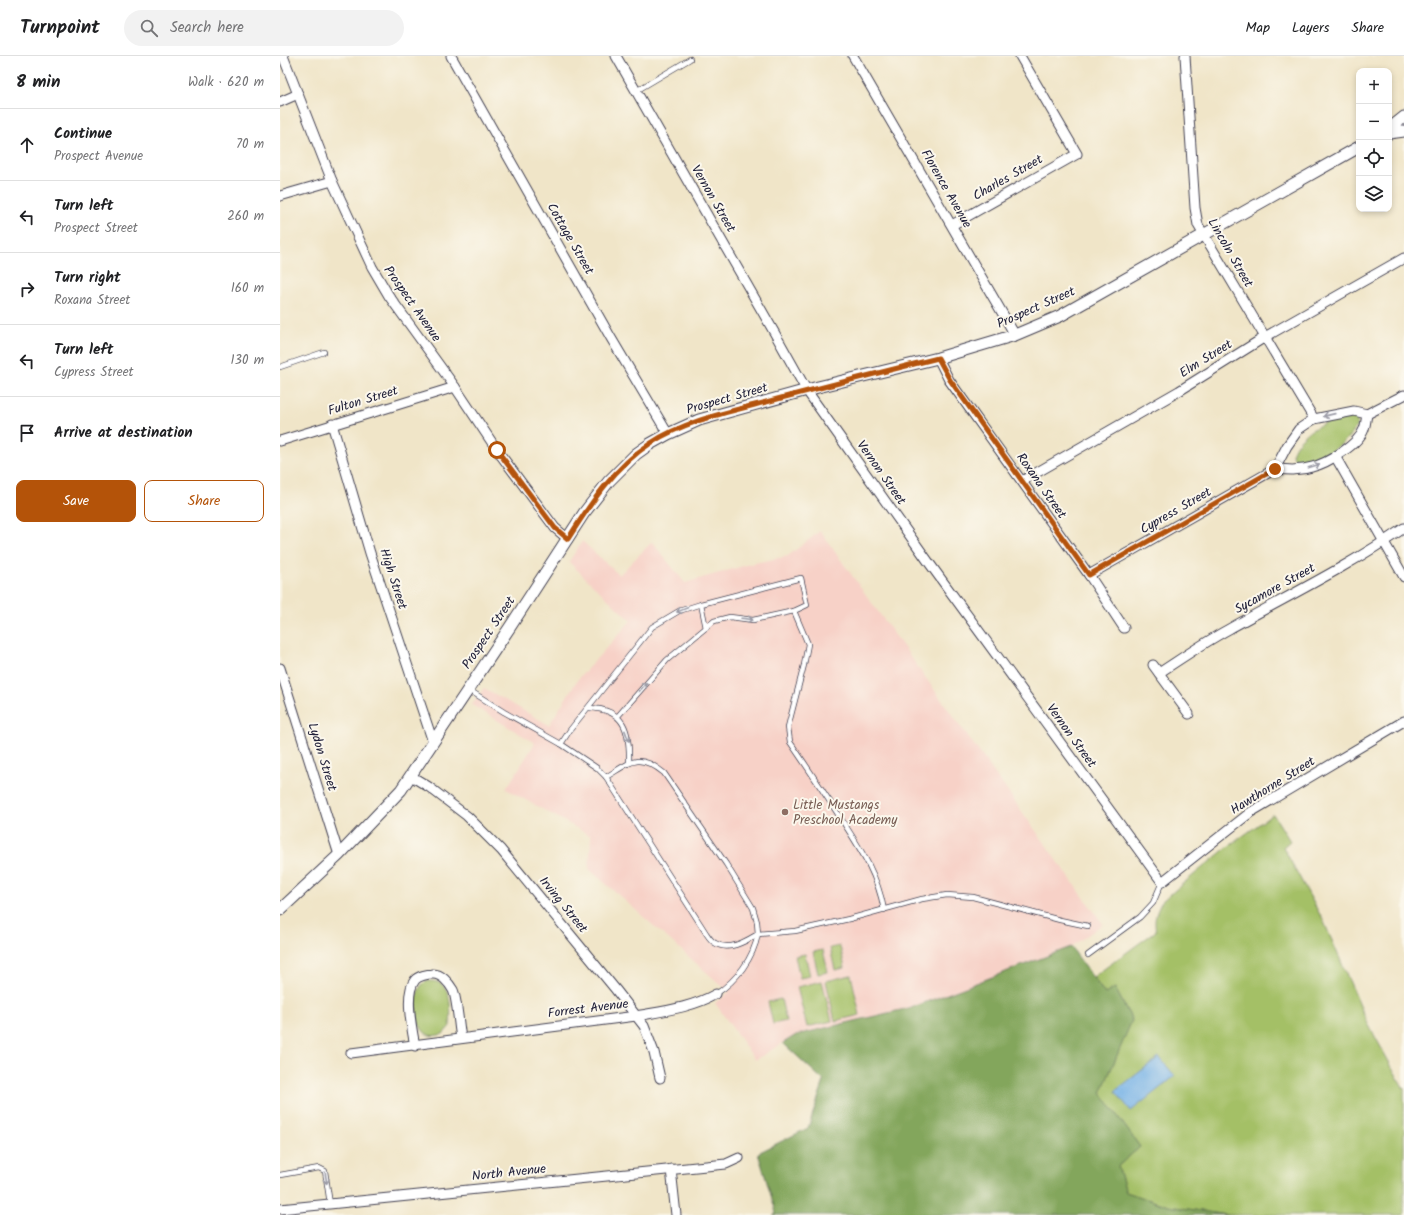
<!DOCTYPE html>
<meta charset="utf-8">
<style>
:root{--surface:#fff;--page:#f2f2f2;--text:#202124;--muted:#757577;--line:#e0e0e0;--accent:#b45309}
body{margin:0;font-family:Kalam,sans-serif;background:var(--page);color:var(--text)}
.controls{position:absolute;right:12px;top:12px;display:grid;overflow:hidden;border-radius:8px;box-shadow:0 2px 6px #0003}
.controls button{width:36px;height:36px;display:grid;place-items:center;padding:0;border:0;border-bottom:1px solid var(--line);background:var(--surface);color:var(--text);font:20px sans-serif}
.stop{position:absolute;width:12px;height:12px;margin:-9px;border:3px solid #b45309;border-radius:50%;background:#fff}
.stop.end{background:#b45309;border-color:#fff;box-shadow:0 1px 4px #0008}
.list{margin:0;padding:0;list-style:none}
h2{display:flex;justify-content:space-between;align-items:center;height:52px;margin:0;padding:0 16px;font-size:17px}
h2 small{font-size:13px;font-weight:400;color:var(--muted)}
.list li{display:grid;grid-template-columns:26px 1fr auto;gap:12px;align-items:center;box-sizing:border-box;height:72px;padding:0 16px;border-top:1px solid var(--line)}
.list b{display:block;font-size:15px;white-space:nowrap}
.list p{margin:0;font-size:13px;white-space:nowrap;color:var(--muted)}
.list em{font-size:13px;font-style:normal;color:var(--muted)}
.actions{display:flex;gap:8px;padding:12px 16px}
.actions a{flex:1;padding:9px 0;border:1px solid var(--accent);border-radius:8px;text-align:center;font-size:14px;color:var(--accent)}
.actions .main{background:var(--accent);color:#fff}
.icon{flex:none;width:22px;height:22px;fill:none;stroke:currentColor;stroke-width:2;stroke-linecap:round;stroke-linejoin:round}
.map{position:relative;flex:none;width:1124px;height:1159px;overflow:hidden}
header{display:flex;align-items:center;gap:24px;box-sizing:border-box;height:56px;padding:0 20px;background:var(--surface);border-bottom:1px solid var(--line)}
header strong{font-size:19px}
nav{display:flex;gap:22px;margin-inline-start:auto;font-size:14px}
.search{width:280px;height:36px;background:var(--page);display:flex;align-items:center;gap:10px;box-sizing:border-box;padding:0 14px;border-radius:22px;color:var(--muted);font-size:15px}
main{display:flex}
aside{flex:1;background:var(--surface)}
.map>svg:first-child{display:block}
.built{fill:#f7d1c7}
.green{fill:#a4c066;stroke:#637150}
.forest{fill:#83a65b;stroke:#52644b}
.water{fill:#74b1e6;stroke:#4b6a90}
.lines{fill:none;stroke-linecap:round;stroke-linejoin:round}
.service-casing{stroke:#413f50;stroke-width:6}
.minor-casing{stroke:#413f50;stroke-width:11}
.tertiary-casing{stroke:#413f50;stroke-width:13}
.service{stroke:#fff;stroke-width:4.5}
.minor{stroke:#fff;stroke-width:9}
.tertiary{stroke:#fff;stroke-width:11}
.oneway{stroke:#9c9ca7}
.route{stroke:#b45309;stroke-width:5}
.education-dot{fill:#8d6e63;stroke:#fbf7ec;stroke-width:1.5}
.labels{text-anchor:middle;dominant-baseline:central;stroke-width:4;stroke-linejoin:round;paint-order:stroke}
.street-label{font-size:13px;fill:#22223b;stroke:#fbf7ec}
.education-label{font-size:13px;fill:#785e54;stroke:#fbf7ec;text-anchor:start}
</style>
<header>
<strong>Turnpoint</strong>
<div class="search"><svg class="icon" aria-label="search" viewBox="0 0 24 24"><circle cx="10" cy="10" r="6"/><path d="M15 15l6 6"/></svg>Search here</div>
<nav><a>Map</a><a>Layers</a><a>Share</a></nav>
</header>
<main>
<aside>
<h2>8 min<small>Walk · 620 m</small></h2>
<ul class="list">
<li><svg class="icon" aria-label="ahead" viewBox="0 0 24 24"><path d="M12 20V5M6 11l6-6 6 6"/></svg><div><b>Continue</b><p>Prospect Avenue</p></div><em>70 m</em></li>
<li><svg class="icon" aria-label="left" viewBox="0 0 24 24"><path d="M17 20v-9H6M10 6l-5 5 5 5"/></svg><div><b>Turn left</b><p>Prospect Street</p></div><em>260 m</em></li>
<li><svg class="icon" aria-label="right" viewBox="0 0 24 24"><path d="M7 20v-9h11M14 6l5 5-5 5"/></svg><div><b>Turn right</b><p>Roxana Street</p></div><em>160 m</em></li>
<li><svg class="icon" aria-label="left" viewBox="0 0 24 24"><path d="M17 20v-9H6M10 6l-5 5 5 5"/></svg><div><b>Turn left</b><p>Cypress Street</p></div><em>130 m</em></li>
<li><svg class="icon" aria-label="arrive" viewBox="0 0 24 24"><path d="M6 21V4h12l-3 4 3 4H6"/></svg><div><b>Arrive at destination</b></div></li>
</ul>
<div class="actions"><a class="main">Save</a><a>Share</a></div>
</aside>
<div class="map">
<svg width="1124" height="1159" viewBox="0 0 1124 1159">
<rect width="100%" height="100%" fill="#fbf7ec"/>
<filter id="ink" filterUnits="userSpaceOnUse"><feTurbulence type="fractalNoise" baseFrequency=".025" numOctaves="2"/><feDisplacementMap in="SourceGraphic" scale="8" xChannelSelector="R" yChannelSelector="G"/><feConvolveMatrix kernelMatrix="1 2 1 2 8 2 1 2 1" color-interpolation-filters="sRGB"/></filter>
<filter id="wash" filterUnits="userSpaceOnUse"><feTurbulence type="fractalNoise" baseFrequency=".012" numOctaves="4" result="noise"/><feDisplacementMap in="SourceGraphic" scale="16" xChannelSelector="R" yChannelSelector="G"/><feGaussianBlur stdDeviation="0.9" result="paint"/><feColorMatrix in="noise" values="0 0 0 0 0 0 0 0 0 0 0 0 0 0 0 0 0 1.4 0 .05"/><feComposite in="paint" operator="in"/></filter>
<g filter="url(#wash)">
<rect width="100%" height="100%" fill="#f0e5c8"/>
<path class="built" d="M 540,475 L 823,868 L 791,891 L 633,951 L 516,979 L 475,1004 L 435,947 L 449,936 L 309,813 L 311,780 L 226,733 L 255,687 L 192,649 L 204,632 L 269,669 L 298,623 L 351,565 L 289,506 L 302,485 L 339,519 L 372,486 L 405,527 L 470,508 L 508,500 Z"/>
<g class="green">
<path d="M 1070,361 L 1078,363 C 1079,383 1021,421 1012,399 C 1018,376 1049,362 1070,361 Z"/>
<path d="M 993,758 L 1010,785 L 1003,791 L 1044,866 L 1087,966 L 1124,1033 L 1124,1159 L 947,1159 L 888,1150 L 846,1136 L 838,1110 L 860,1091 L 821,1037 L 852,964 L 835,932 L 825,938 L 813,921 L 876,875 C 873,863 877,855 882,845 L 945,793 Z"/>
<path d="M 560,890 L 565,912 L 555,914 L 550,892 Z"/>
<path d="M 543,894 L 548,916 L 538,918 L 533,896 Z"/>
<path d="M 525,898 L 530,920 L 520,922 L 515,900 Z"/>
<path d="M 571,919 L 580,959 L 555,965 L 546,925 Z"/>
<path d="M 148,925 C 152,925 157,925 161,928 C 172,935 171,958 170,970 L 163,978 C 158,979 152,981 147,978 C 134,971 130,930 148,925 Z"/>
<path d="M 542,925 L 552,965 L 527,971 L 517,931 Z"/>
<path d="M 501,943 L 506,965 L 493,968 L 488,946 Z"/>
</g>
<path class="forest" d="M 791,891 L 825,938 L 835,932 L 852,964 L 821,1037 L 860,1091 L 838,1110 L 846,1136 L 888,1150 L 947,1159 L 493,1159 L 496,1156 L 478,1097 L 528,1072 L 544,1025 L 503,987 L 516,979 L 633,951 Z"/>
<path class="water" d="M 879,1001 L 895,1020 L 851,1055 L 835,1035 Z"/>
</g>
<g filter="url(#ink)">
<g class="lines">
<g class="service-casing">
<g id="service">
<path d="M 356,35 L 410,3"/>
<path d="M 0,311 L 44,296"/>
<path d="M 421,548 L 426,572"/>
<path d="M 514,555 L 528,588 L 524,609 L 508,671 L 510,686 C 526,709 541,732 556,755 C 577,788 597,815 604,854"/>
<path d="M 189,634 L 224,656 L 281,688 L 290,674 L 372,571 L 399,555 L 421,548 L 521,522 L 527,549 L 514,555 L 473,564 L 450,561 L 434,565 L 387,604 L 338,660"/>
<path d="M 309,652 C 345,653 350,675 349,707"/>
<path d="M 281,688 L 317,712 L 326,721 C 351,706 358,696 384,717 L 446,808 L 473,852 L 477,866 L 478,878 L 515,875 L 569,863 L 642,843 L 667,839 L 693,841 L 780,864 L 808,870"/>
<path d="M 326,721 L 426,877 C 428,880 431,885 435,887 C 449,896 466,885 478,878"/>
<path d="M 808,899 L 860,861 L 873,847 L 882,826"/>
<path d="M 436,938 C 457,924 473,903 478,878"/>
<path d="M 0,1119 L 39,1112 L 45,1115 L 50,1148"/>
</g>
</g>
<g class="minor-casing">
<g id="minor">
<path d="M 3,0 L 52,125 L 92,211 L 109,240 L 175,331 L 217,394 L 275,472 L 288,483"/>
<path d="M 171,0 L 331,282 L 388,378"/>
<path d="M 336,0 L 494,276 L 527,335 L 650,508 L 882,826 L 971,756 L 1124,665"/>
<path d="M 573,0 L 735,279"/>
<path d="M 905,0 L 915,152 L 918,169 L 1034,363"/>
<path d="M 0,46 L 18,38"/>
<path d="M 0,140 L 52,125"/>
<path d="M 672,169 L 797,98 L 740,0"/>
<path d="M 658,302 L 669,324 L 809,519 L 844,572"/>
<path d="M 52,368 L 90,497 L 153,686"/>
<path d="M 0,385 L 175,331"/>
<path d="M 1055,400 L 1124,521"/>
<path d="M 995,413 L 1007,390 L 1019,373 L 1034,363 L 1074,355 L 1087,358 L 1124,339"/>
<path d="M 742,425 L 899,335 L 985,281 L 1124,202"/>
<path d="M 809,519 L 995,413 C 1008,414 1020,415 1032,411 C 1048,407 1079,388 1084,373 C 1086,368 1086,363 1087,358"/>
<path d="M 873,609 L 909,658"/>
<path d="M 0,612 L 59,799"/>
<path d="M 879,617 C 902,602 925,586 949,573 C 1008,540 1069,510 1124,472"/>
<path d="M 131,720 L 149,731 L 187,760 L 221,794 L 336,934 L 364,970 L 374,996 L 380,1022"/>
<path d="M 135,990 C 132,974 124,937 135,924 C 138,920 148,918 152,918 C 161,917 169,927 173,934 C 177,942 179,972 181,982"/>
<path d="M 71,997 L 356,960 C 383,955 411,952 436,938"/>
<path d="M 391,1113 L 396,1159"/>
<path d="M 0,1153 L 446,1108 L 459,1102"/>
</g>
</g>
<g class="tertiary-casing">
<g id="tertiary">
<path d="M 1109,73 L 1124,61"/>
<path d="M 1109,77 L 1124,75"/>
<path d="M 0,854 L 59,799 L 121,734 L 230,571 L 304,457 L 329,425 L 356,398 L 370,388 L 388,378 L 419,364 L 538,331 L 658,302 L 735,279 L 780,260 L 1079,91"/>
</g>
</g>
<use href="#service" class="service"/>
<use href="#minor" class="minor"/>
<use href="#tertiary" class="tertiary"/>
</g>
<defs><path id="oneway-shaft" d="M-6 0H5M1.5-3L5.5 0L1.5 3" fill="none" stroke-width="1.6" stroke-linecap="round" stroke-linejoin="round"/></defs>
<g class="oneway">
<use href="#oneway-shaft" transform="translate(1049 359) rotate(167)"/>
<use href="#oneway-shaft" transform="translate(1034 410) rotate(-18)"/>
<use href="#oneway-shaft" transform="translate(402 554) rotate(158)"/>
<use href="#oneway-shaft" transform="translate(467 563) rotate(7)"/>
<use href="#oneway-shaft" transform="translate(363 631) rotate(-49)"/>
<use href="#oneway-shaft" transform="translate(347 680) rotate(70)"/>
<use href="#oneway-shaft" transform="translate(46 1122) rotate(82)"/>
</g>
</g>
<g class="lines" filter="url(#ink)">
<path class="route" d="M 217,394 L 275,472 L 288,483 C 310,448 335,410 371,387 C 407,364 449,356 490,345 C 546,330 602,316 658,302 L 670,324 L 809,519 L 995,413"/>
</g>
<circle class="education-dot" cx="505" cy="756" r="4"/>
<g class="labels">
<g class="street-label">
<text transform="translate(728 122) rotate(-30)">Charles Street</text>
<text transform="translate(666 133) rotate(60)">Florence Avenue</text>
<text transform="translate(433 143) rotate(60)">Vernon Street</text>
<text transform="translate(290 183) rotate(60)">Cottage Street</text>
<text transform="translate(950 197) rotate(60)">Lincoln Street</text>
<text transform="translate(132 248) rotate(55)">Prospect Avenue</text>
<text transform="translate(756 252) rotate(-24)">Prospect Street</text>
<text transform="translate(926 303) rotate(-32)">Elm Street</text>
<text transform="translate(447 343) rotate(-16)">Prospect Street</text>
<text transform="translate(83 345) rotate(-17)">Fulton Street</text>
<text transform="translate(601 417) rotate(55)">Vernon Street</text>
<text transform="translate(761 430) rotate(55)">Roxana Street</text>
<text transform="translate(896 455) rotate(-30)">Cypress Street</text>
<text transform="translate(113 523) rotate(72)">High Street</text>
<text transform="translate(995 533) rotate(-29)">Sycamore Street</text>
<text transform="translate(209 577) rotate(-56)">Prospect Street</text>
<text transform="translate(791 680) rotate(54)">Vernon Street</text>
<text transform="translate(42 701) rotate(73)">Lydon Street</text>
<text transform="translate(993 730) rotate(-32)">Hawthorne Street</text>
<text transform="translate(283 849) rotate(51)">Irving Street</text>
<text transform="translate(308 953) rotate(-7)">Forrest Avenue</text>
<text transform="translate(229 1117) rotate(-6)">North Avenue</text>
</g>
<g class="education-label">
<text x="513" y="749">Little Mustangs<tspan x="513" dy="15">Preschool Academy</tspan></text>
</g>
</g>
</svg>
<div class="controls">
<button>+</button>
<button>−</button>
<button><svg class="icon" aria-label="locate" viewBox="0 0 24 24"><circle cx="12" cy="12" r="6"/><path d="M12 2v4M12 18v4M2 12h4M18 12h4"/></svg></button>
<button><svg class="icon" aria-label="layers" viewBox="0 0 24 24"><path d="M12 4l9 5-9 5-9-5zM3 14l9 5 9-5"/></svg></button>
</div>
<div class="stop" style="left:217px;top:394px"></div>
<div class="stop end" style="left:995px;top:413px"></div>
</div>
</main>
